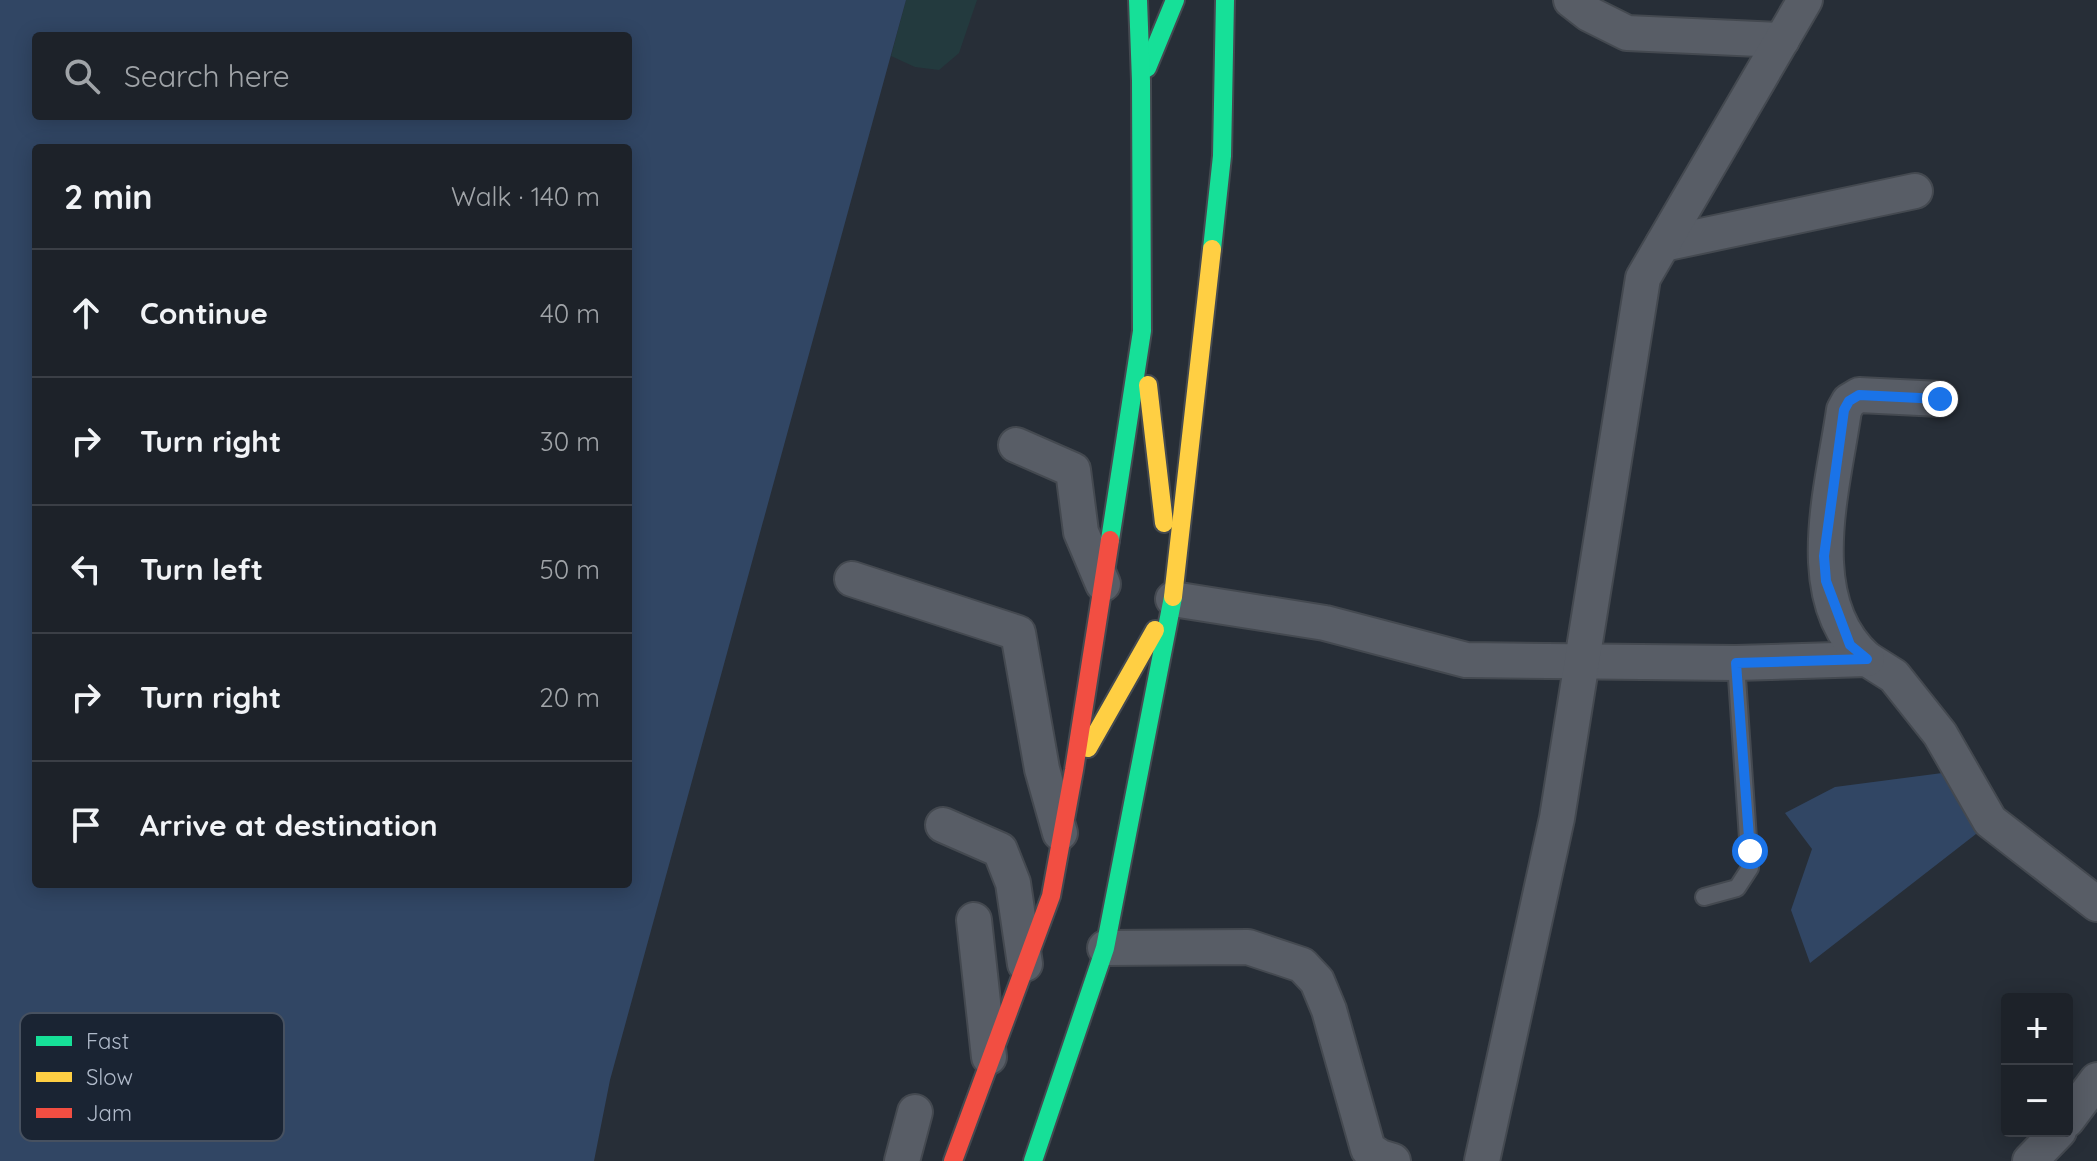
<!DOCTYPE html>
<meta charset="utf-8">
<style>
:root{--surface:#1d2229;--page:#2a2f35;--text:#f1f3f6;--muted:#a0a4a8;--line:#3b3f46}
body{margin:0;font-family:Quicksand,sans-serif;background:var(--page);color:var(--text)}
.controls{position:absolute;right:24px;bottom:24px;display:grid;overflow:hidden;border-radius:8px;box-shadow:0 4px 20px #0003}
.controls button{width:72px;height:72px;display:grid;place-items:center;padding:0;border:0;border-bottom:2px solid var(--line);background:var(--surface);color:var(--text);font:40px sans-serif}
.stop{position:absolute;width:24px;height:24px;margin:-18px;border:6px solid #1a73e8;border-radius:50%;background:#fff}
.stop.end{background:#1a73e8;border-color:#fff;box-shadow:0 2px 8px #0008}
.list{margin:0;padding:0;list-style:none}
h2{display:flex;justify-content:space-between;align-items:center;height:104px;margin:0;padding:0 32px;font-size:34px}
h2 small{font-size:26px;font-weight:400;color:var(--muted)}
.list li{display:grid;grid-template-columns:52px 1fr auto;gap:24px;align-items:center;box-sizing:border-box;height:128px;padding:0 32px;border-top:2px solid var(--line)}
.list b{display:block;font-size:30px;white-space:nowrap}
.list em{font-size:26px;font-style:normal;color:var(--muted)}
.icon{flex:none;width:44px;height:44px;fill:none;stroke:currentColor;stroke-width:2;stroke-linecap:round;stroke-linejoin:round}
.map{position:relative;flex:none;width:2097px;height:1161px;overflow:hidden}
.search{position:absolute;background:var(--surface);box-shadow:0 4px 20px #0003;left:32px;top:32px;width:600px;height:88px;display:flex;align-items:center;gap:20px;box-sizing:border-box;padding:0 28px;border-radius:8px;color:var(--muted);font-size:30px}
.panel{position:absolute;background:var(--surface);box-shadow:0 4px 20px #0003;left:32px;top:144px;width:600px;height:744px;border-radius:8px}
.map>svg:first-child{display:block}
.green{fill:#233a3e}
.water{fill:#314664;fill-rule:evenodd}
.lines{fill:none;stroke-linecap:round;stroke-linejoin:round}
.lane-casing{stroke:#444950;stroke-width:20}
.street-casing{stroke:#444950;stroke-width:38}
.fast-casing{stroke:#444950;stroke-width:22}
.slow-casing{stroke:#444950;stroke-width:22}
.jam-casing{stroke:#444950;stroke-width:22}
.lane{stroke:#585d66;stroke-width:16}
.street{stroke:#585d66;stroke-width:34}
.fast{stroke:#16e098;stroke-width:18}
.slow{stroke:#ffcf43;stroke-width:18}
.jam{stroke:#f24e42;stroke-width:18}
.route{stroke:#1a73e8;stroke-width:10}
.key{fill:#1a2433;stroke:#475160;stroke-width:2}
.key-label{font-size:22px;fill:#b0baca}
</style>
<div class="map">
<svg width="2097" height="1161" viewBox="0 0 2097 1161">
<rect width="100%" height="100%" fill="#272e37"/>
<path class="green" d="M 906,0 L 977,0 L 959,53 L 939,70 L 915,67 L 891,56 Z"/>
<g class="water">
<path d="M 0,0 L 906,0 L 610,1080 L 594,1161 L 0,1161 ZM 36,36 L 628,36 L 628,116 L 36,116 ZM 36,148 L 628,148 L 628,884 L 36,884 Z"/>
<path d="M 1950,772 L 1985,827 L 1810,963 L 1791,910 L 1812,849 L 1785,813 L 1835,787 Z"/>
</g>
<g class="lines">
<g class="lane-casing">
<path id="lane" d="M 1704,897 L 1737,888 L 1750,868 L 1736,663"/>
</g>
<g class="street-casing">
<g id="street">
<path d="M 1571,0 L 1589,14 L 1627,33 L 1782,40"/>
<path d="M 1663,244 L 1915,191"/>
<path d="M 1016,445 L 1073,470 L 1081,532 L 1103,584"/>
<path d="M 852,579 L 1018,633 L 1042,769 L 1060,833"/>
<path d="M 1173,599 L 1325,623 L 1466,660 L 1736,663 L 1867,659 L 1894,676 L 1940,734 L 1990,821 L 2097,904"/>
<path d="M 1867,659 C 1799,600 1833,488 1844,410 L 1849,401 L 1859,395 L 1940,399"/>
<path d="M 943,825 L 1000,850 L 1013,883 L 1025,964"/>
<path d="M 974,920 L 989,1057"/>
<path d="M 1105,948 L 1248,947 L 1302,965 L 1317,981 L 1329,1010 L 1368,1149 L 1380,1157 L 1393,1161"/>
<path d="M 2067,1120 L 2097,1080"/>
<path d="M 902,1161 L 915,1112"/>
<path d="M 1482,1161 L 1557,818 L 1643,278 L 1805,0"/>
<path d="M 2030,1161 L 2059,1131"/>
</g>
</g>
<g class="fast-casing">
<g id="fast">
<path d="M 1147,68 L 1175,0"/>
<path d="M 1212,249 L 1222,156 L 1225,0"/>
<path d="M 1110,540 L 1142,331 L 1141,81 L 1138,0"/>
<path d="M 1033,1161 L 1105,948 L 1173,597"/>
</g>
</g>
<g class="slow-casing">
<g id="slow">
<path d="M 1148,385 L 1164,523"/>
<path d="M 1173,597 L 1212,249"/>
<path d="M 1088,748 L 1155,630"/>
</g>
</g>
<g class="jam-casing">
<path id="jam" d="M 953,1161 L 1051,896 L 1074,770 L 1110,540"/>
</g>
<use href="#lane" class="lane"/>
<use href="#street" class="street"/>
<use href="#fast" class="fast"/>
<use href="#slow" class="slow"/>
<use href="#jam" class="jam"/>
</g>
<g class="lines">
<path class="route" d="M 1750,851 L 1736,663 L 1867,659 L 1850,645 L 1826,581 L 1824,556 L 1844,410 L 1849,401 L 1859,395 L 1940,399"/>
</g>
<rect x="20" y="1013" width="264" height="128" rx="12" class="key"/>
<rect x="36" y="1036" width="36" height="10" fill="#16e098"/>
<rect x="36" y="1072" width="36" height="10" fill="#ffcf43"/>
<rect x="36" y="1108" width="36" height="10" fill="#f24e42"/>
<g class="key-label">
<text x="86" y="1049">Fast</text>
<text x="86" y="1085">Slow</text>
<text x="86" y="1121">Jam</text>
</g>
</svg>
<div class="controls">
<button>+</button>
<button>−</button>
</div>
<div class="stop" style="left:1750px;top:851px"></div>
<div class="stop end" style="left:1940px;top:399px"></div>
<div class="search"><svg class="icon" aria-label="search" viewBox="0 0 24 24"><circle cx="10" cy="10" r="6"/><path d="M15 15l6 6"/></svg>Search here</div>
<section class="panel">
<h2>2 min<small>Walk · 140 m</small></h2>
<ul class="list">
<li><svg class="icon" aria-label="ahead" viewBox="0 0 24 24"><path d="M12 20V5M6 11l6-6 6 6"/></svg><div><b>Continue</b></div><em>40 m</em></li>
<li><svg class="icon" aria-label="right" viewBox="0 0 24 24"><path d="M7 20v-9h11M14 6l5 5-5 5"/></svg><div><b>Turn right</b></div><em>30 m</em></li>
<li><svg class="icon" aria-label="left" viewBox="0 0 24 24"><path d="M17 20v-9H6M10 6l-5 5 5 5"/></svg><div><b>Turn left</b></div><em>50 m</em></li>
<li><svg class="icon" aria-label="right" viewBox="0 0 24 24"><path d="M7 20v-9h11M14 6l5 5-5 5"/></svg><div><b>Turn right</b></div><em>20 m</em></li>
<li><svg class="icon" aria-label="arrive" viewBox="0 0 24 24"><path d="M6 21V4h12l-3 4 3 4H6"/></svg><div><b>Arrive at destination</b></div></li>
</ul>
</section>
</div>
